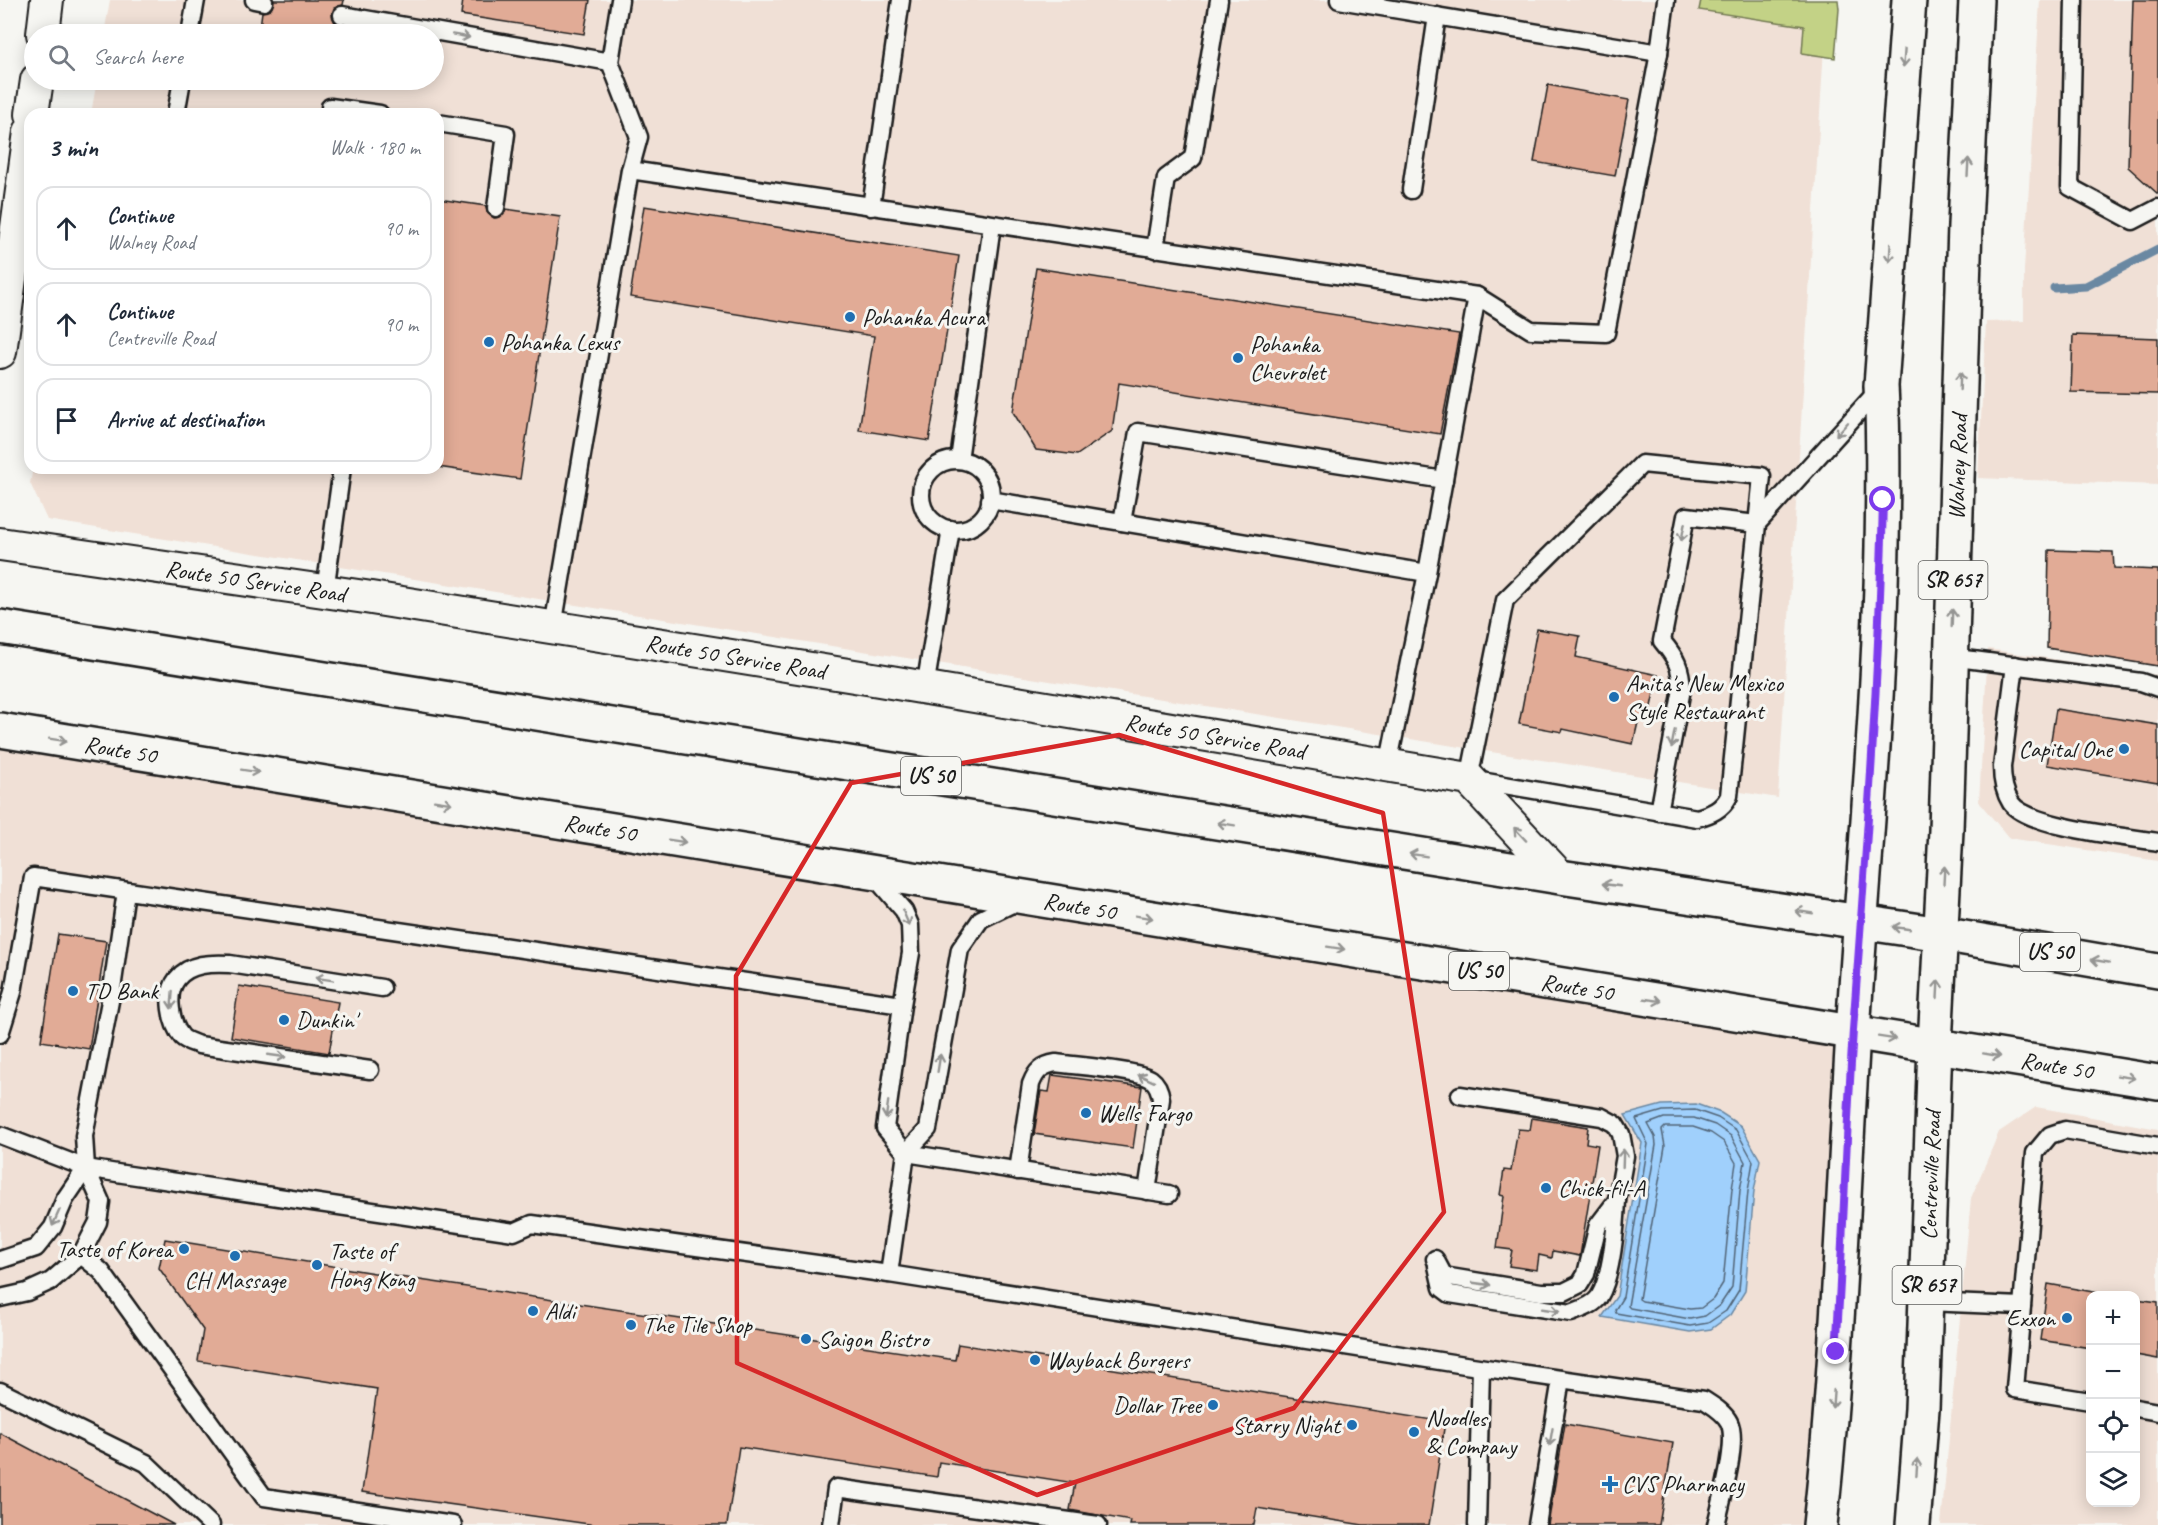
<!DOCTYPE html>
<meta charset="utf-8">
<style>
:root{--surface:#fff;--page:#f6f6f7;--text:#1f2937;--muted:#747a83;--line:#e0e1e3}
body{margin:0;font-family:Caveat,sans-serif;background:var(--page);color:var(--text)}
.controls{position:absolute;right:18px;bottom:18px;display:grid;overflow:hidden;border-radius:12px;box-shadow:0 3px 15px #0003}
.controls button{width:54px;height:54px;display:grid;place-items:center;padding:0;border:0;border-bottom:2px solid var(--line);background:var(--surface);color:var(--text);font:30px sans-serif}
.stop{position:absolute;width:18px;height:18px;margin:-14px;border:4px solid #7c3aed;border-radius:50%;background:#fff}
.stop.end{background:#7c3aed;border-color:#fff;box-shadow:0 2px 6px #0008}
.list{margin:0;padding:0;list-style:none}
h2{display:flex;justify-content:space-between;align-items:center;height:78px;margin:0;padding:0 24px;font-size:26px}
h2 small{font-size:20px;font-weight:400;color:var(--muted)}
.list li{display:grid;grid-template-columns:39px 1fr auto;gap:18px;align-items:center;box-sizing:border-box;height:84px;margin:0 12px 12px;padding:0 12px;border:2px solid var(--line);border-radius:18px}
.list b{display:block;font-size:22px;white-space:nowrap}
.list p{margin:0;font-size:20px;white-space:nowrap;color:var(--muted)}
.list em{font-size:20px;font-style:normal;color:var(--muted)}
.icon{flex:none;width:33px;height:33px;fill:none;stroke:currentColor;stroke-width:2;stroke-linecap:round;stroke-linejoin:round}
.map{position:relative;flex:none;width:2158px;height:1525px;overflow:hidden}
.search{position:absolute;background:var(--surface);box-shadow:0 3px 15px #0003;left:24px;top:24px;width:420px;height:66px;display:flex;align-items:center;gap:15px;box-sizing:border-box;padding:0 21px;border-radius:33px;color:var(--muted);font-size:22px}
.panel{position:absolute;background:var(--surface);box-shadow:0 3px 15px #0003;left:24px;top:108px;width:420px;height:366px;border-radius:18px}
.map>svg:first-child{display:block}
.built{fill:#f0e0d6;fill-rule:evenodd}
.green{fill:#c3d286;stroke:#707751;stroke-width:1.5}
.water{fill:#a0d0fc;stroke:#6b88a2;stroke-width:1.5}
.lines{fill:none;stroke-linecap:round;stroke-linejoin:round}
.shore{stroke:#516476;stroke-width:1.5}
.stream{stroke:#6b88a2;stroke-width:9}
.building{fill:#e1ab96;stroke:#1c1c1c;stroke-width:1.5}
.lane-casing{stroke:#1c1c1c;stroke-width:21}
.street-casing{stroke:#1c1c1c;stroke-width:36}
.primary-casing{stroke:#1c1c1c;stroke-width:38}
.highway-casing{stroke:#1c1c1c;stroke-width:38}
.lane{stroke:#f6f6f2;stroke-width:16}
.street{stroke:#f6f6f2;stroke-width:32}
.primary{stroke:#f6f6f2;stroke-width:33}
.highway{stroke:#f6f6f2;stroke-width:33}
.oneway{stroke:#949492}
.route{stroke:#7c3aed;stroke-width:8}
.marked{fill:none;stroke:#d62828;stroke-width:4.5;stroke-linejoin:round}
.poi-dot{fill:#1f6fb2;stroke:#f6f6f2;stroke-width:2}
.labels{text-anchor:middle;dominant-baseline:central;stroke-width:6;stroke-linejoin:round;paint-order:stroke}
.shield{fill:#f6f6f2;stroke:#5d5d5c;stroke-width:1.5}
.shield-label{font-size:22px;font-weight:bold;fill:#1c1c1c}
.poi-label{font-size:24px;fill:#1c1c1c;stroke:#f6f6f2;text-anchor:start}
.street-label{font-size:24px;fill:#1c1c1c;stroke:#f6f6f2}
</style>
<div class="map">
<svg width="2158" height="1525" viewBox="0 0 2158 1525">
<rect width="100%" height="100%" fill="#f6f6f2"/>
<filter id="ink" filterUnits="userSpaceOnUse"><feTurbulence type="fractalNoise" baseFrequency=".0167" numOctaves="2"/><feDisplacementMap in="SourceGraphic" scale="12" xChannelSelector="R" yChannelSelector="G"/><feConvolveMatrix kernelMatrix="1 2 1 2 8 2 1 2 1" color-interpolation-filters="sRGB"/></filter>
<g filter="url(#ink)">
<g class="built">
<path d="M 110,0 L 1807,0 L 1825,31 L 1778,798 L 47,520 L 30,483 L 33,468 L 438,468 L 438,114 L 91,114 L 97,80 L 434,80 L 434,34 L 104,34 Z"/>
<path d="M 2040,0 L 2158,0 L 2158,485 L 1978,478 L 1986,322 L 2024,321 L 2024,270 Z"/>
<path d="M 1988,649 L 2158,675 L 2158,861 L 2009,838 L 1979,802 Z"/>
<path d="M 0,730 L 1853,1033 L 1810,1525 L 0,1525 Z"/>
<path d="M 2036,1107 L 2158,1129 L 2158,1525 L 1941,1525 L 1971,1198 L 1999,1132 ZM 2090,1296 L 2136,1296 L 2136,1502 L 2090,1502 Z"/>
</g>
<path class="green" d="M 1701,0 L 1838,0 L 1839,9 L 1835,58 L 1802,53 L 1804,26 L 1699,10 Z"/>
<path class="water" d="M 1696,1104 L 1721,1113 L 1741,1126 L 1760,1160 L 1754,1191 L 1745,1291 L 1730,1315 L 1711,1329 L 1690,1332 L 1602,1317 L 1617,1296 L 1642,1143 L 1625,1115 L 1662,1105 Z"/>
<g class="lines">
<g class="shore">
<path d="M 1695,1110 L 1718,1118 L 1736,1130 L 1753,1161 L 1748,1191 L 1739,1290 L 1726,1311 L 1708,1323 L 1690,1326 L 1616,1313 L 1615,1310 L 1623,1297 L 1648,1144 L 1636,1119 L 1663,1111 Z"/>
<path d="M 1664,1118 L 1694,1118 L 1715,1125 L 1731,1136 L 1745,1162 L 1740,1190 L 1732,1287 L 1720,1305 L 1705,1316 L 1690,1319 L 1630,1308 L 1628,1306 L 1656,1145 L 1655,1137 L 1648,1124 Z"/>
<path d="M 1665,1127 L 1693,1127 L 1711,1133 L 1724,1142 L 1736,1163 L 1732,1189 L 1723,1283 L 1713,1299 L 1701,1308 L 1690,1309 L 1642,1301 L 1639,1299 L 1665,1146 L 1662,1130 Z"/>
</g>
<path class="stream" d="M 2054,288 L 2086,286 L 2158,249"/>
</g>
<g class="building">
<path d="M 274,0 L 344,0 L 343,5 L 334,8 L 332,14 L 335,23 L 340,25 L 339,34 L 259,34 L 262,12 L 271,9 Z"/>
<path d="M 463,0 L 590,0 L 584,34 L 461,15 Z"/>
<path d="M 2133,0 L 2158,0 L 2158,194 L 2128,167 Z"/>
<path d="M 1548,85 L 1629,100 L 1615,176 L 1534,162 Z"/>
<path d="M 438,199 L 486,206 L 487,212 L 494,218 L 500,217 L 506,209 L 560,217 L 520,479 L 438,467 Z"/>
<path d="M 644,206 L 959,256 L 929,441 L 859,430 L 874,336 L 630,297 Z"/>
<path d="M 1036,268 L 1459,334 L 1440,434 L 1119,383 L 1112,431 L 1077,455 L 1036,450 L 1013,412 Z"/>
<path d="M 2073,335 L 2158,338 L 2158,394 L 2071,392 Z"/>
<path d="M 2049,550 L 2113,552 L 2114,568 L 2158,570 L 2158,666 L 2047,648 Z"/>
<path d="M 1537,629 L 1580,636 L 1576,657 L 1658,675 L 1648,720 L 1639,718 L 1633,744 L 1563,729 L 1562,732 L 1519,724 Z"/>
<path d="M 2056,709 L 2158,725 L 2158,783 L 2047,765 Z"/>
<path d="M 58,934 L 106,941 L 89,1049 L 41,1041 Z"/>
<path d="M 239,986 L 338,1002 L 329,1053 L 231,1037 Z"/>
<path d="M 1052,1075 L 1142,1087 L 1133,1148 L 1034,1134 L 1041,1091 L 1049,1092 Z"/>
<path d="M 1532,1118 L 1588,1127 L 1586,1143 L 1598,1145 L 1580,1256 L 1553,1251 L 1552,1258 L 1539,1255 L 1537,1270 L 1509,1266 L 1512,1250 L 1497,1248 L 1504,1196 L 1500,1195 L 1504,1170 L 1511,1171 L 1518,1129 L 1530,1130 Z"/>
<path d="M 165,1239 L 393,1276 L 955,1360 L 958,1344 L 1445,1422 L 1429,1525 L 1363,1525 L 1257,1508 L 1254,1525 L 1130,1525 L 1131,1521 L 1070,1510 L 1075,1483 L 939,1462 L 937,1477 L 739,1447 L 727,1525 L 596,1525 L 362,1492 L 377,1389 L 198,1361 L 203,1330 L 159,1268 Z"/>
<path d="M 2048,1284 L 2116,1296 L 2091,1296 L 2091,1348 L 2040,1340 Z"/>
<path d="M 2136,1299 L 2158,1302 L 2158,1359 L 2136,1355 Z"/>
<path d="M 1565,1424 L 1673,1443 L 1659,1525 L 1548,1525 Z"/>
<path d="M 0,1433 L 49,1459 L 174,1525 L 0,1525 Z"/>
</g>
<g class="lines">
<g class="lane-casing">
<g id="lane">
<path d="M 254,0 L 264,2"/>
<path d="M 620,0 L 610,62 L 639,137 L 630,170"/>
<path d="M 1339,0 L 1659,53 L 1666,0"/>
<path d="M 2074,0 L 2070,187 L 2133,221 L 2158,208"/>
<path d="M 342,15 L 610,62"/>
<path d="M 190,34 L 196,0"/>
<path d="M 330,107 L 380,114"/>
<path d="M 176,114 L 182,80"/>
<path d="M 438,123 L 506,134 L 496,208"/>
<path d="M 1411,190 L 1437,16"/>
<path d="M 871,207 L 901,0"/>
<path d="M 1155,249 L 1166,178 L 1193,158 L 1219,0"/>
<path d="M 959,460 L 992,225"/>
<circle cx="956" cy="495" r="35"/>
<path d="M 1642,464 L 1762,476 L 1729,796 C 1722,810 1711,814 1697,818 L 1469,779 L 1505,600 Z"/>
<path d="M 990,500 L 1427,573 L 1388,766"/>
<path d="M 1122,522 L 1138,432 L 1444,480"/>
<path d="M 1427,573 L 1477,296"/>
<path d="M 325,591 L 342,468"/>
<path d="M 553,627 L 630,170 L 1477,296 L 1531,330 L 1606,333 L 1659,53"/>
<path d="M 1950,657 L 2141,682 L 2158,688"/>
<path d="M 2015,665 L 2002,767 C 2002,780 2004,792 2011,803 C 2027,827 2128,837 2158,842"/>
<path d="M 925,688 L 951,529"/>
<path d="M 1659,812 L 1682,689 C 1681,667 1676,658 1662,641 L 1686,516 L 1757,524 L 1881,387"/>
<path d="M 873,875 L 904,911 L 910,925 L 911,953 L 902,1005 L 885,1128 L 906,1153 L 1169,1194"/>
<path d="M 1018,901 L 981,919 L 960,949 L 928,1129 L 906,1153 L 889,1274 L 1465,1365 L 1704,1400 C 1713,1406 1724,1412 1729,1422 C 1739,1441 1721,1502 1716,1525"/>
<path d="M 0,1034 L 13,992 L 33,877 L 902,1005"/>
<path d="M 370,1070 L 199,1045 C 194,1043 186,1041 182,1037 C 171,1024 165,994 177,979 C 189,963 212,963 230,964 L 382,988"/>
<path d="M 0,1135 L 86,1168 L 123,1174 L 514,1232 L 532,1224 L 889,1274"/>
<path d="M 1018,1171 L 1031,1084 C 1036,1071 1042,1065 1056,1063 C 1076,1066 1137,1070 1151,1079 C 1158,1084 1160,1091 1161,1099 L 1147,1191"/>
<path d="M 81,1255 L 101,1271 L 264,1497 L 453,1525"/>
<path d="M 1435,1259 L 1444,1276 L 1541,1292 L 1564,1292 L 1580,1284 L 1586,1274 L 1598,1225 L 1617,1200 L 1625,1156 L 1621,1134 L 1615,1124 L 1602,1117 L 1460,1095"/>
<path d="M 0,1260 L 36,1248 L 53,1227 L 65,1199 L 86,1168"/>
<path d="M 1437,1266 L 1442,1288 L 1450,1294 L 1571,1313 C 1581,1309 1593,1306 1599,1297 C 1612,1276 1616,1225 1617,1200"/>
<path d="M 0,1298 L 27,1292 L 51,1281 L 81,1255 L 98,1222 L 101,1202 L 86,1168 L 84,1136 L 111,996 L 126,891"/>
<path d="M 1926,1302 L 2022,1306"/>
<path d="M 0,1391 L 146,1463 L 211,1525"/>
<path d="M 2090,1401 L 2015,1389 L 2035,1153 L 2050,1135 L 2065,1130 L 2158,1146"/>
<path d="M 2136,1408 L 2158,1412"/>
<path d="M 831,1525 L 836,1488 L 1098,1525"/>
<path d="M 1477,1525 L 1481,1368"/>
<path d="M 1537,1525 L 1561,1379"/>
</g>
</g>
<g class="street-casing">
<g id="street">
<path d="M 43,34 L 47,0"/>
<path d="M 32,114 L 37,80"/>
<path d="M 0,352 L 30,132"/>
<path id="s1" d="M 0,544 L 365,597 L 873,679 L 1469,779 L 1560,877"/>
</g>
</g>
<g class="primary-casing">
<g id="primary">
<path d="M 1820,1525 C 1838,1361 1843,1197 1853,1033 C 1863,871 1879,709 1882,546 C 1883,493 1884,440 1881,386 L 1909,0"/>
<path id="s2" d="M 1913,1525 L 1922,1409 L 1935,1045 L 1946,830 L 1965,225 L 1976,0"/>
</g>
</g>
<g class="highway-casing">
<g id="highway">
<path d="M 0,627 L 1560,877 L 1941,934 L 2158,971"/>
<path id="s3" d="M 0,730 L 2158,1082"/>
</g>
</g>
<use href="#lane" class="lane"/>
<use href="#street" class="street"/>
<use href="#primary" class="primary"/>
<use href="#highway" class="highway"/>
</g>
<defs><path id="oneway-shaft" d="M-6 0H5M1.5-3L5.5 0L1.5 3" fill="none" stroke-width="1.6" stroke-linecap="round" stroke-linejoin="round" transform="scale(1.5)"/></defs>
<g class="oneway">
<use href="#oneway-shaft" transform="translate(461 36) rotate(10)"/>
<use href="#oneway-shaft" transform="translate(1904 58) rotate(94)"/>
<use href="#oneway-shaft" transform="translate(1968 167) rotate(-87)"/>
<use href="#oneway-shaft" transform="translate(1890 253) rotate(94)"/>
<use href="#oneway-shaft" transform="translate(1960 381) rotate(-88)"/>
<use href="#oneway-shaft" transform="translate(1842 429) rotate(132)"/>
<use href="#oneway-shaft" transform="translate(1683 532) rotate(101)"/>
<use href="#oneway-shaft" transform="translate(1952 618) rotate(-88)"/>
<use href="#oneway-shaft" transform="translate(1673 739) rotate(101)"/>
<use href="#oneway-shaft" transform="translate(58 740) rotate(9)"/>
<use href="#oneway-shaft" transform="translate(250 771) rotate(9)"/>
<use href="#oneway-shaft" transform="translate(443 802) rotate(9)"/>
<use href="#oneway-shaft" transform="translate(1226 824) rotate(-171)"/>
<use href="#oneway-shaft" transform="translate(1520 834) rotate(-133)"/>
<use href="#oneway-shaft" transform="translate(677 841) rotate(9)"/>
<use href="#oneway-shaft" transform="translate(1418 855) rotate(-171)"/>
<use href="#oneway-shaft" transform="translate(1944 875) rotate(-87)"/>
<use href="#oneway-shaft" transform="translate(1611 885) rotate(-172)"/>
<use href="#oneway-shaft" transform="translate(1804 912) rotate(-171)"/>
<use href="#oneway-shaft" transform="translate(1144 917) rotate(9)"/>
<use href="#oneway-shaft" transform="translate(906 918) rotate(67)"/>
<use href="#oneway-shaft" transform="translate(1901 928) rotate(-172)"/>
<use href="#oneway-shaft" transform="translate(1336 948) rotate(9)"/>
<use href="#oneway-shaft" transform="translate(2100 961) rotate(-170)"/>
<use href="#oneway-shaft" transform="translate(324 979) rotate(-171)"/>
<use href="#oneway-shaft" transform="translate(1938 989) rotate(-87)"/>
<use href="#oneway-shaft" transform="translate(172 1000) rotate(94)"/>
<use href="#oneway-shaft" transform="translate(1653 1000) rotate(9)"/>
<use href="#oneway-shaft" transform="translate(1887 1038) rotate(9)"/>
<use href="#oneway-shaft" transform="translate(1992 1055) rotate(10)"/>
<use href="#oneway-shaft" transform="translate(277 1056) rotate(8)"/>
<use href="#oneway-shaft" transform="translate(939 1063) rotate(-81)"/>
<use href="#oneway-shaft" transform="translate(2126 1077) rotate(9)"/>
<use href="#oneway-shaft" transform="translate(1146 1078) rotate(-155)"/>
<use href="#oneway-shaft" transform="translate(887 1110) rotate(98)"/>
<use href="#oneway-shaft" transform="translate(1623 1158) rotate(-88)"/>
<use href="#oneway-shaft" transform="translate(56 1218) rotate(114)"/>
<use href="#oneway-shaft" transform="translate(1482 1284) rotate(8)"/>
<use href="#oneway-shaft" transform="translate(1551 1310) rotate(8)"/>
<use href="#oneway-shaft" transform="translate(1833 1399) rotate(94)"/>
<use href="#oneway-shaft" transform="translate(1551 1437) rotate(100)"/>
<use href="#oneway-shaft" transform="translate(1917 1467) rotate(-86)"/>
</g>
</g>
<g class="lines" filter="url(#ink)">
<path class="route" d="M 1836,1352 C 1843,1245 1846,1138 1853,1030 C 1866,854 1879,677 1883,500"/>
</g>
<path class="marked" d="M 1119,735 L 1383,813 L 1444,1212 L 1294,1408 L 1037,1495 L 737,1363 L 736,976 L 851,783 Z"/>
<g class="poi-dot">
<circle cx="850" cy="317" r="6"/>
<circle cx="489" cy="342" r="6"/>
<circle cx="1238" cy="358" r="6"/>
<circle cx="1614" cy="697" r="6"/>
<circle cx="2124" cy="749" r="6"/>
<circle cx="73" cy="991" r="6"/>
<circle cx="284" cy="1020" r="6"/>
<circle cx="1086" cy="1113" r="6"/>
<circle cx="1546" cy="1188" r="6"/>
<circle cx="184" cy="1249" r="6"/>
<circle cx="235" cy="1256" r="6"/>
<circle cx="317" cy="1265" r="6"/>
<circle cx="533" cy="1311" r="6"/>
<circle cx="2067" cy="1318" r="6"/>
<circle cx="631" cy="1325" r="6"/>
<circle cx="806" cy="1339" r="6"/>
<circle cx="1035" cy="1360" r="6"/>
<circle cx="1213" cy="1405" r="6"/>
<circle cx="1352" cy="1425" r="6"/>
<circle cx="1414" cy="1432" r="6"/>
<path d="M1607 1475h6v6h6v6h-6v6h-6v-6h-6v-6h6z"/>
</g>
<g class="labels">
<g class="shield">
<rect x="1918.5" y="561" width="69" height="38" rx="4.5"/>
<rect x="901" y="757" width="60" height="38" rx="4.5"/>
<rect x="2020" y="933" width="60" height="38" rx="4.5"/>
<rect x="1449" y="952" width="60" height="38" rx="4.5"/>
<rect x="1892.5" y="1266" width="69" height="38" rx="4.5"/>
</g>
<g class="shield-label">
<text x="1953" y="580">SR 657</text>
<text x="931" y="776">US 50</text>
<text x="2050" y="952">US 50</text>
<text x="1479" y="971">US 50</text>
<text x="1927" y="1285">SR 657</text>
</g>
<g class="poi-label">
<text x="862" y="317">Pohanka Acura</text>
<text x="501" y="342">Pohanka Lexus</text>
<text x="1250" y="344">Pohanka<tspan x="1250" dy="28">Chevrolet</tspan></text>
<text x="1626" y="683">Anita's New Mexico<tspan x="1626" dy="28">Style Restaurant</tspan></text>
<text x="2112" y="749" text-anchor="end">Capital One</text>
<text x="85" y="991">TD Bank</text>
<text x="296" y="1020">Dunkin'</text>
<text x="1098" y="1113">Wells Fargo</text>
<text x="1558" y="1188">Chick-fil-A</text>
<text x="172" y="1249" text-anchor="end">Taste of Korea</text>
<text x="329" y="1251">Taste of<tspan x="329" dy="28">Hong Kong</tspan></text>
<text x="235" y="1280" text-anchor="middle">CH Massage</text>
<text x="545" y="1311">Aldi</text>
<text x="2055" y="1318" text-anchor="end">Exxon</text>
<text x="643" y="1325">The Tile Shop</text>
<text x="818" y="1339">Saigon Bistro</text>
<text x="1047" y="1360">Wayback Burgers</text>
<text x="1201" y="1405" text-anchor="end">Dollar Tree</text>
<text x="1426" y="1418">Noodles<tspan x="1426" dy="28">&amp; Company</tspan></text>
<text x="1340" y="1425" text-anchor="end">Starry Night</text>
<text x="1622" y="1484">CVS Pharmacy</text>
</g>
<g class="street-label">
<text stroke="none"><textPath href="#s2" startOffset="1059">Walney Road</textPath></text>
<text stroke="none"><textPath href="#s1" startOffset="258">Route 50 Service Road</textPath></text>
<text stroke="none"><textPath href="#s1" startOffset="744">Route 50 Service Road</textPath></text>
<text stroke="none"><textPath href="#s1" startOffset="1230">Route 50 Service Road</textPath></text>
<text stroke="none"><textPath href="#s3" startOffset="122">Route 50</textPath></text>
<text stroke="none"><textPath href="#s3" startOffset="608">Route 50</textPath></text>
<text stroke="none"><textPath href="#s3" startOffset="1094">Route 50</textPath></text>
<text stroke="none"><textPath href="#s3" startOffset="1598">Route 50</textPath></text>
<text stroke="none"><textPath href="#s3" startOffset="2084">Route 50</textPath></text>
<text stroke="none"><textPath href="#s2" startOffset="350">Centreville Road</textPath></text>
</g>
</g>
</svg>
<div class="controls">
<button>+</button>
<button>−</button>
<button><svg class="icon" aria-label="locate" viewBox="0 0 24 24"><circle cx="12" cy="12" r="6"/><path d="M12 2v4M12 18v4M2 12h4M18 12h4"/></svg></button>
<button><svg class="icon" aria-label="layers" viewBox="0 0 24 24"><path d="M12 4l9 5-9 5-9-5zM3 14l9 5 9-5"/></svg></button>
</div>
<div class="stop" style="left:1883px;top:500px"></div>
<div class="stop end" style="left:1836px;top:1352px"></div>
<div class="search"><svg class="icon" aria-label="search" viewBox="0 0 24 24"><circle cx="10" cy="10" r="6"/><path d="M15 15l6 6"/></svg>Search here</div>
<section class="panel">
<h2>3 min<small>Walk · 180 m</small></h2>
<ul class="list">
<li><svg class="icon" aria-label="ahead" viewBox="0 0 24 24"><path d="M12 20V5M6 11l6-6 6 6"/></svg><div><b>Continue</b><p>Walney Road</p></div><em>90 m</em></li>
<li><svg class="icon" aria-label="ahead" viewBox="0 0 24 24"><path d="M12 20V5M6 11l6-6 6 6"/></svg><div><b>Continue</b><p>Centreville Road</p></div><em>90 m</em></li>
<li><svg class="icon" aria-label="arrive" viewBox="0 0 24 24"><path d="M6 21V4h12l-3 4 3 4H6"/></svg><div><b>Arrive at destination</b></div></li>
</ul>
</section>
</div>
